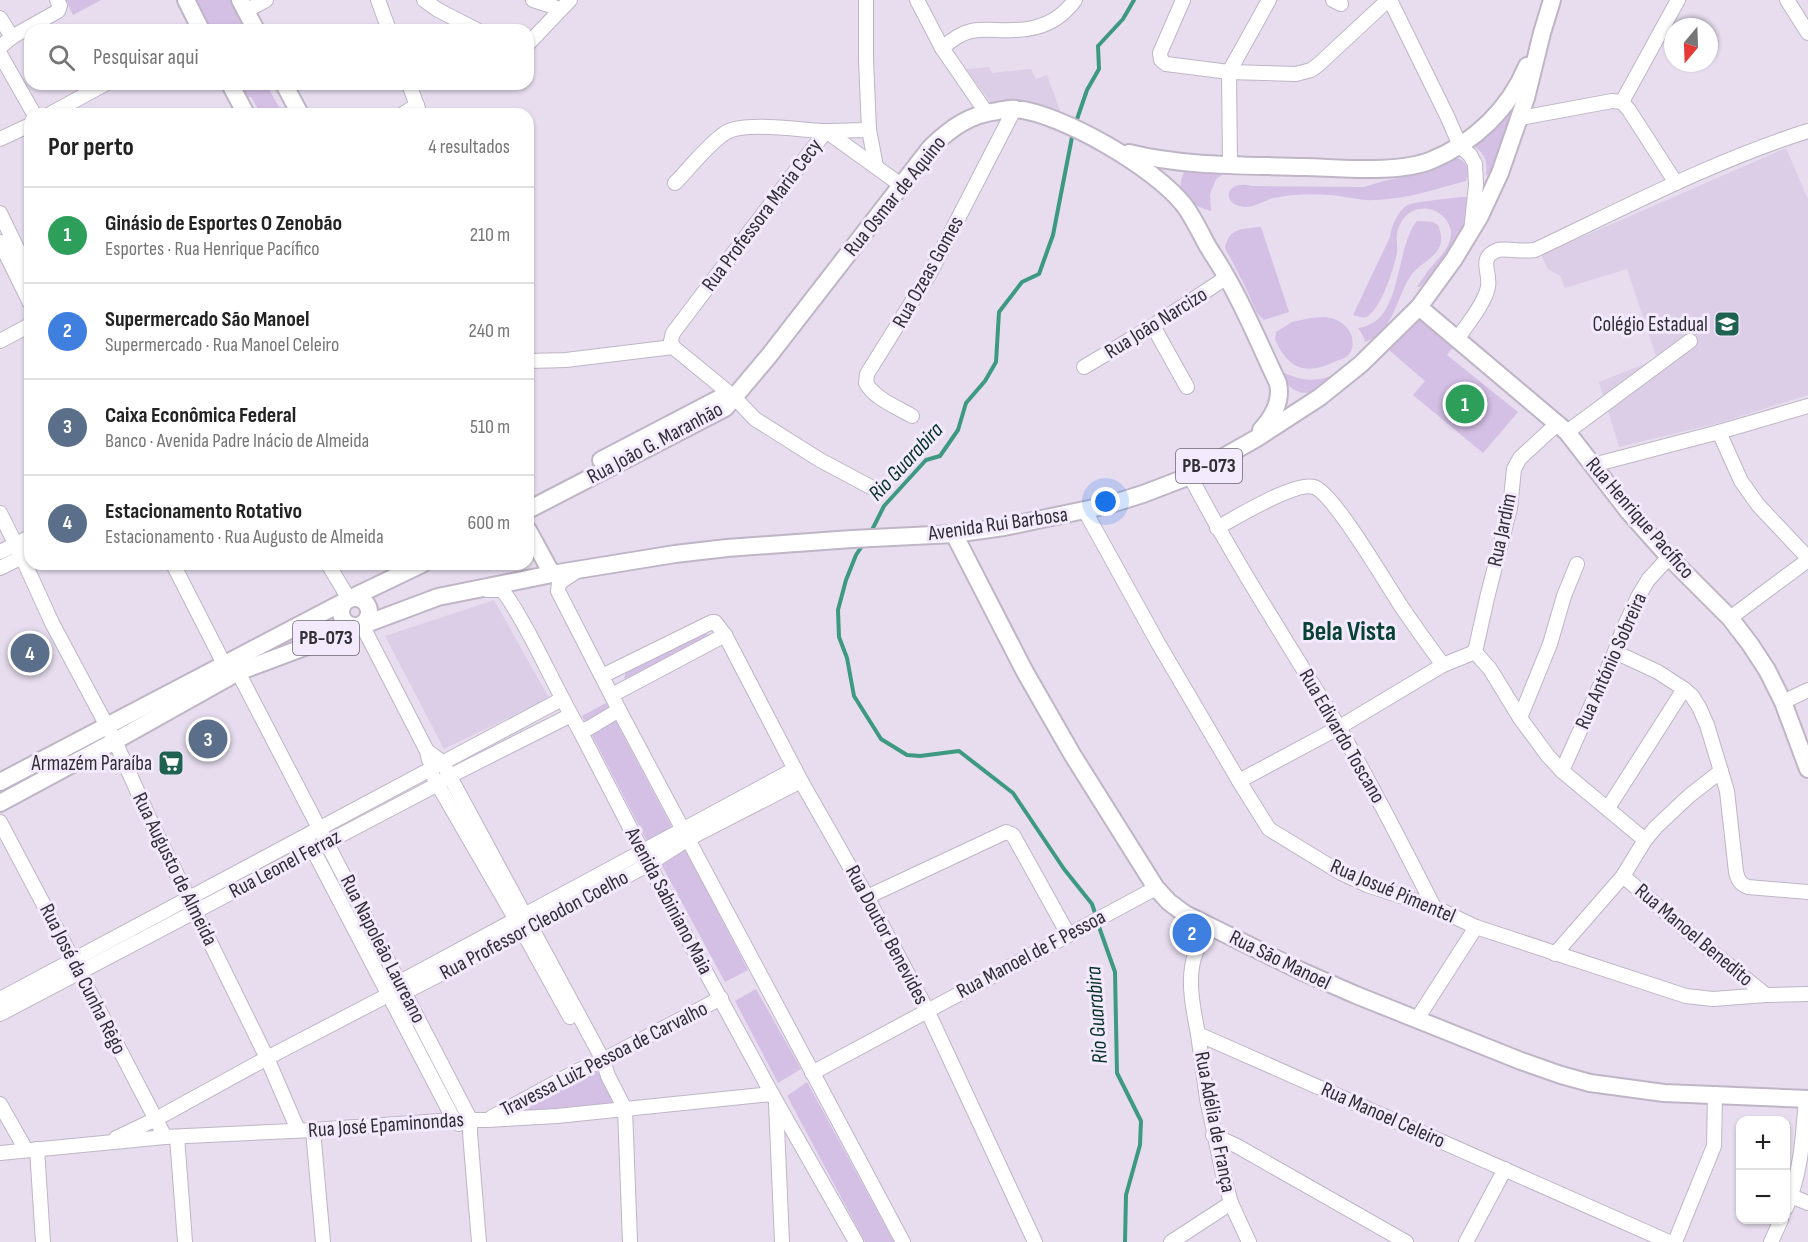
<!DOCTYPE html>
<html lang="pt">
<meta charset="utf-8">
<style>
:root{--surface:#fff;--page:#f2f2f2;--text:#222;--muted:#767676;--line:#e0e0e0;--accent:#0f766e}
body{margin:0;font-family:"Sofia Sans Condensed",sans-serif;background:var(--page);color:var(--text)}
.controls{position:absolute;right:18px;bottom:18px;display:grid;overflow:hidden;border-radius:12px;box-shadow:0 2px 4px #0004}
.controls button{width:54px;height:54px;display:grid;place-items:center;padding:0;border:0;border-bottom:2px solid var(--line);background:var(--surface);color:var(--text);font:30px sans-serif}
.compass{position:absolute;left:1664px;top:18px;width:54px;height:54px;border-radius:50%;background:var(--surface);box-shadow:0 2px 4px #0004;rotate:199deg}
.you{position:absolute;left:1106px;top:502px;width:21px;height:21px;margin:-15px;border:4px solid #fff;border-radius:50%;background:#1a73e8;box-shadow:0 0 0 9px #1a73e833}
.badge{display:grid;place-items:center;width:39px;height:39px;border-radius:50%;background:var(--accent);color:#fff;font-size:20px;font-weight:700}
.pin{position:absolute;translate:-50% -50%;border:3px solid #fff;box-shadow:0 2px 6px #0006}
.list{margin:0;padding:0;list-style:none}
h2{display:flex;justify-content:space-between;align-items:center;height:78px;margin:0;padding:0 24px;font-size:26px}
h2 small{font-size:20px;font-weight:400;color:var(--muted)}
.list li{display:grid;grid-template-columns:39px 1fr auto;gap:18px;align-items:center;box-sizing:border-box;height:96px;padding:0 24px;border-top:2px solid var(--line)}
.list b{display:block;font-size:22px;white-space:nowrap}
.list p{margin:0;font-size:20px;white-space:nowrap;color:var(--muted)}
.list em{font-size:20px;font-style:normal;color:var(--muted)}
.icon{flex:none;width:33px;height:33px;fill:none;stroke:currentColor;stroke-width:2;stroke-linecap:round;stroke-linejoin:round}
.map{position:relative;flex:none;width:1808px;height:1242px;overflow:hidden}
.search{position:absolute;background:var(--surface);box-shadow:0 2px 4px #0004;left:24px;top:24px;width:510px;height:66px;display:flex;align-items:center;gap:15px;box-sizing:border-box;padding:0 21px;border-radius:18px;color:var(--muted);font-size:22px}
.panel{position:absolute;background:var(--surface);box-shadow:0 2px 4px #0004;left:24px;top:108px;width:510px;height:462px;border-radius:18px}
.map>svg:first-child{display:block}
.built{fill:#dccee7}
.green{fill:#d4bfe5}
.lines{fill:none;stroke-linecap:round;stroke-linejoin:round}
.stream{stroke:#3e9982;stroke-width:4}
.minor-casing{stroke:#bfb5c7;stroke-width:16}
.major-casing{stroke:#bfb5c7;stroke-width:20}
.minor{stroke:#fff;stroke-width:14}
.major{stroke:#fff;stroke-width:16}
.labels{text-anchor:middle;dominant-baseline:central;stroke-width:6;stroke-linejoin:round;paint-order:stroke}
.shield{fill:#f4eafd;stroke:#6c6671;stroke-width:1.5}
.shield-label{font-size:20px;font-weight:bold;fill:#312e35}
.street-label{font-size:21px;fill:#312e35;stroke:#f4eafd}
.poi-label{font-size:21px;fill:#312e35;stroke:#f4eafd;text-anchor:end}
.water-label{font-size:22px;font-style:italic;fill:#053127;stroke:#f4eafd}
.district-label{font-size:27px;font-weight:bold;fill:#084135;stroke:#f4eafd}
</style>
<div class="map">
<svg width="1808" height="1242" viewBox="0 0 1808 1242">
<rect width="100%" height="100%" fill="#e7ddef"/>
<g class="built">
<path d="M 989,67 L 992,73 L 1031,69 L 1036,79 L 1047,75 L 1062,116 L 992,104 L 966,69 Z"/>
<path d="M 1786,148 L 1808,199 L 1808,395 L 1719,423 L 1619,447 L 1599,382 L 1657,359 L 1627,269 L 1565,288 L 1560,276 L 1548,269 L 1541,255 Z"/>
<path d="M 494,600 L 549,698 L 444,749 L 385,636 Z"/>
</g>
<g class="green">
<path d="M 66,0 L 101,0 L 73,15 Z"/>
<path d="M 191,0 L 234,0 L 249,30 L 207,30 Z"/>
<path d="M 245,84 L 266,84 L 279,107 L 291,109 L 293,114 L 261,114 L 251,97 L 242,97 L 239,89 L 246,87 Z"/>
<path d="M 1521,97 L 1496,168 L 1486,176 C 1488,161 1485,154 1473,145 Z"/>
<path d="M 1455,158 C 1463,159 1465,163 1469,169 L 1466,181 C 1436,189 1406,199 1376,200 C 1360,201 1345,196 1330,195 C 1318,194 1305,194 1293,195 C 1285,196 1277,197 1270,199 C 1262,202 1252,208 1244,207 C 1220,204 1225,179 1252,186 L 1364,187 L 1384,181 L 1424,172 L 1447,163 Z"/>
<path d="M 1192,170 L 1228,171 L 1216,179 L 1210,194 L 1211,211 C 1191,205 1173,195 1184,172 Z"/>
<path d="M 1460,197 L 1468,197 L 1467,223 L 1441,266 L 1420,287 L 1417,287 C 1420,282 1424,277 1427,272 C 1438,258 1460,241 1447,221 C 1443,215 1436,210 1429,209 C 1412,206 1400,218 1397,234 C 1396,240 1398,246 1397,252 C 1395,266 1380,312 1366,317 C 1362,318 1357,316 1353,315 L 1390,237 C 1391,227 1398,210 1408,205 C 1418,201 1448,199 1460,197 Z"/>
<path d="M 1417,221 L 1433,222 L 1438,225 C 1441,233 1443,240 1439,248 C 1433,259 1420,264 1412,274 C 1396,296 1394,333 1365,342 L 1363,336 L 1358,328 C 1404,323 1394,248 1417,221 Z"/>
<path d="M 1261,227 L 1289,312 L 1264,320 L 1257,313 L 1244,284 L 1225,248 C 1229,227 1243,229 1261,227 Z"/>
<path d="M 1311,318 C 1317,318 1324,316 1330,318 C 1345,320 1359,338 1350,353 C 1346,359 1340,359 1334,362 C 1305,376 1287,368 1275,339 L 1276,332 L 1292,322 Z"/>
<path d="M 1420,318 L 1454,346 L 1447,355 L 1518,412 L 1483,453 L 1413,395 L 1425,381 L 1389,350 Z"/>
<path d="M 1278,370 C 1301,381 1313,383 1337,374 C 1325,388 1306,402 1288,385 C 1284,381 1281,375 1278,370 Z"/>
<path d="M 706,633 L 708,635 L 707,638 L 628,680 L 624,678 L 626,673 Z"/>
<path d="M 606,703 L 674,831 L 649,845 L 582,716 Z"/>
<path d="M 683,845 L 748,970 L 725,982 L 660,862 Z"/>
<path d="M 756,989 L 801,1069 L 778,1083 L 735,1001 Z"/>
<path d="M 594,1065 L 618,1108 L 506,1117 Z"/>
<path d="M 807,1082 L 894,1242 L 865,1242 L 787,1096 Z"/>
</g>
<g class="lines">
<g class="stream">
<path d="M 1075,125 L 1087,90 L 1099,69 L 1098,46 L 1123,19 L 1134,0"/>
<path d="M 870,534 L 884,506 L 926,460 L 940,456 L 958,430 L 966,403 L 985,381 L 996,362 L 999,312 L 1022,282 L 1039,274 L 1053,235 L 1073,132"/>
<path d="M 864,543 L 856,555 L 846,580 L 838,610 L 839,637 L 847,658 L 854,696 L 881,739 L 907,755 L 920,756 L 959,751 L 1013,793 L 1064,869 L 1092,904 L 1096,916"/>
<path d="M 1098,924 L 1115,972 L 1117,1073 L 1141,1121 L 1140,1145 L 1126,1195 L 1125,1242"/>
</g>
<g class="minor-casing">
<g id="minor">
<path d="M 378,0 L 389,30"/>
<path d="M 424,0 L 438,10 L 477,30"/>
<path d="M 533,0 L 552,6 L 560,10"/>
<path d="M 866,0 L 866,60 L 869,130 L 876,166"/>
<path d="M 917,0 L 942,48 L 986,112"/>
<path d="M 1183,0 L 1160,53 L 1161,60 L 1166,64 L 1229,72 L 1296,74 L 1311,70 L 1318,65 L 1388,0"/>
<path d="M 1333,0 L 1341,4"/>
<path d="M 1390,0 L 1448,118 L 1460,146 L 1470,155 L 1475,164 L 1476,185 L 1471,231"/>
<path d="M 1787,0 L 1808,33"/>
<path d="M 246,11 L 266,0"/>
<path d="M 0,18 L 12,37"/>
<path d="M 528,44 L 570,0"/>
<path d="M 0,47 L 12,37 L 58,11 L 60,6 L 57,0"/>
<path d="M 942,48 C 951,41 959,34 971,31 C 985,28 999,31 1013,30 C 1039,30 1060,21 1075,0"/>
<path d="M 0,54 L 34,114"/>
<path d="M 409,84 L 420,114"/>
<path d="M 1622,102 L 1678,0"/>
<path d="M 50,114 L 105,84"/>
<path d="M 403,114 L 417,105"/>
<path d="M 1520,118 L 1612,101 L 1622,102 L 1629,110 L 1676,183"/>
<path d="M 0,139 L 30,125"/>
<path d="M 1230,165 L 1229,72 L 1269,0"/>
<path d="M 675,183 C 691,167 706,146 725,133 C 744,121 799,130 822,131 C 838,131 854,130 869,130"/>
<path d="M 0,213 L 30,275"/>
<path d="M 0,242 L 30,303"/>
<path d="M 1153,326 L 1187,387"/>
<path d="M 1457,339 C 1467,325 1485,303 1488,287 C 1491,272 1477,258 1498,250 C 1505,248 1523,252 1535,250 C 1624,208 1713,161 1808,131"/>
<path d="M 0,341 L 30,325"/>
<path d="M 673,347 L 671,341 L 673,333 L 826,131 L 901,185"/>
<path d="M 528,361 L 566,360 L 673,347 L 734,397 L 755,419 L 820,460 L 880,492"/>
<path d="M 1084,367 L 1153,326 L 1227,277"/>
<path d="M 912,416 C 897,407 875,399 866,383 L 867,374 L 930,273 L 1015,108"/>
<path d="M 1567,432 L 1690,341"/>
<path d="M 1719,432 L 1741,481 L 1758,505 L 1808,558"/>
<path d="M 1593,465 L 1719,432 L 1808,406"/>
<path d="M 1190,476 C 1235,562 1288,643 1338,726 C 1372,785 1403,846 1434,907"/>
<path d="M 1085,511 L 1158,643 L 1239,781 L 1269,829 L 1341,873 L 1367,885 L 1434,907 L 1476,927 L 1686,996 L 1713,999 L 1766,995 L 1808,994"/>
<path d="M 0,513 L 22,557 L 52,623 L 115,741 L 151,822 L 267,1058 L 298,1130"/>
<path d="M 1217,528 C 1235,518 1295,481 1314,487 C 1334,493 1388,587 1403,609 C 1416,628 1429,646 1443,665"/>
<path d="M 0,552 L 30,537"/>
<path d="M 173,564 L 224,664"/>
<path d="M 328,564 L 349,599"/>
<path d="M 0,568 L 28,554"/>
<path d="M 577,571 L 559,583 L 558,591 L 619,710 L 903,1242"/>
<path d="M 487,590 L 502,590 C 512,602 519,616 527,630 C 545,663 561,698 580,731 L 684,932 L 772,1094 L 856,1242"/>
<path d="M 1730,618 L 1808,560"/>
<path d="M 362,625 L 427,751 L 429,760"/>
<path d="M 1475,652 L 1490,669 L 1520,718 L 1548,756 L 1562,771 L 1645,840"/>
<path d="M 1475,652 L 1487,598 L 1510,508 L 1514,469 L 1520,458 L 1558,423"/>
<path d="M 1615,652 L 1658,672 L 1684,689 L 1692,696 L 1699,707 L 1707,725 L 1727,791 L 1736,872 C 1738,880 1740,884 1748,887 L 1808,892"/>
<path d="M 238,672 L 470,1119 L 470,1133 L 479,1242"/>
<path d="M 602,676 L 712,622 L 715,622 L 725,635 L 801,781 L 867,897 L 927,1010 L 1035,1242"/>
<path d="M 612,695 L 725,635"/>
<path d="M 1783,702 L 1808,690"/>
<path d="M 1520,718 L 1550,644 L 1564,596 L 1577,564"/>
<path d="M 580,731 L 589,728 L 619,710"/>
<path d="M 427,751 L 442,762 L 603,1060 L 608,1076 L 625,1109 L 630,1242"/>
<path d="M 1562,771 L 1615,652 L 1622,632 L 1638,597 L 1648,580 L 1669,557"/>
<path d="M 434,778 L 523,932 L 570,1017"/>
<path d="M 1239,781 L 1338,728 L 1443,665 L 1475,652"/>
<path d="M 1608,808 L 1684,689"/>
<path d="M 0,822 L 73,960 L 165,1137"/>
<path d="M 309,842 L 454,1120 L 459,1124"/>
<path d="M 1623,876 L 1696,939 L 1766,995"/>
<path d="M 867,897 L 1006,832 L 1013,835 L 1068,934"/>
<path d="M 1210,926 C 1205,935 1199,943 1196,952 C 1186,977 1193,1008 1198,1034 L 1669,1242"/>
<path d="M 1555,954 L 1623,876 L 1645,840 L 1656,827 L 1689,796 L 1721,771"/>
<path d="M 387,989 L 795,769"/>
<path d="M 0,999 L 562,699"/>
<path d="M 392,999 L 532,927 L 649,864 L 688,839 L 801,781"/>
<path d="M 0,1014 L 438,784 L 450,776 L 571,715"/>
<path d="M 1417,1019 L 1476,927"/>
<path d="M 1198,1034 L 1207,1099 L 1223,1174 L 1231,1203 L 1249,1242"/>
<path d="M 812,1073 L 1156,888"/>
<path d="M 776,1103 L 782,1242"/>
<path d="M 0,1104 L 26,1150"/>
<path d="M 492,1117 L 577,1071 L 603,1060 L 721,998"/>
<path d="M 313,1130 L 323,1242"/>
<path d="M 1213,1135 L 1237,1146 L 1406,1242"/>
<path d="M 177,1137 L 185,1242"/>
<path d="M 116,1138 L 156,1119 L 267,1058 L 390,994"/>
<path d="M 37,1149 L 43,1242"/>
<path d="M 0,1153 L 165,1137 L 313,1130 L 454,1120 L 487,1120 L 557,1116 L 772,1094"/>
<path d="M 1791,1196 L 1808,1203"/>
<path d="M 1786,1208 C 1801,1174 1803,1136 1806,1099"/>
<path d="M 1171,1242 L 1231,1203"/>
<path d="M 1466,1242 L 1505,1169"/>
<path d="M 1675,1242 L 1714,1146 L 1715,1094"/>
<path d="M 1771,1242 L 1781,1220"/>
</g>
</g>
<g class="major-casing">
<g id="major">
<path d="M 186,0 L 201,30"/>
<path d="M 240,0 L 256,30"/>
<path d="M 230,84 L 246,114"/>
<path d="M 284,84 L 300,114"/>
<path d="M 1129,153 C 1186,167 1246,165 1305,167 C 1342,168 1398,174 1432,160 C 1475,142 1509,109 1527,66"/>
<path d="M 1419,307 L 1567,432 L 1629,512 L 1669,557 L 1730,618 L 1750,644 L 1767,670 L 1783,702 L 1808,769"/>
<path d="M 601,460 L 720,398 L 734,397"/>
<path d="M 528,510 L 725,408 L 768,357 L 931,147 C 951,128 970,114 998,111 C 1003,110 1010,108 1016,109 C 1063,114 1155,168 1184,205 C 1193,217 1200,232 1207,245 C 1213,255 1220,265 1226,276 C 1246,310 1261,348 1278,383 C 1282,401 1273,417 1261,430"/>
<path d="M 528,530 L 552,574"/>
<path d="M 954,534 L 1025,672 L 1072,754 L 1156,888 L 1169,902 L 1185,914 L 1301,971 L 1356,995 L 1521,1061 L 1561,1075 L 1590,1083 L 1664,1093 L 1808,1099"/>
<circle cx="355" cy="612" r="14"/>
<path d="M 0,782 L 349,599 L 422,564"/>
<path d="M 0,803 L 115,741 L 238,672 L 438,597 L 552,574 L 675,554 L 727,548 L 852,539 L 954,534 L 1004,527 L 1108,505 L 1143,494 L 1190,476 L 1257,438 L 1320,397 L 1361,364 L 1419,307 L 1454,259 L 1480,216 L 1500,173 L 1526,98 L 1542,33 L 1552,0"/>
</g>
</g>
<use href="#minor" class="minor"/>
<use href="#major" class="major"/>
</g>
<defs>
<g id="school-square" transform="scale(1.35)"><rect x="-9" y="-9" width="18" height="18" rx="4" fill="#206252" stroke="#f4eafd"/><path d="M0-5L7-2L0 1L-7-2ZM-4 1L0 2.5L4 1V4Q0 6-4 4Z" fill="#fff"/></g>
<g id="supermarket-square" transform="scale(1.35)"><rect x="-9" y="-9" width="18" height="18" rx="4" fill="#206252" stroke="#f4eafd"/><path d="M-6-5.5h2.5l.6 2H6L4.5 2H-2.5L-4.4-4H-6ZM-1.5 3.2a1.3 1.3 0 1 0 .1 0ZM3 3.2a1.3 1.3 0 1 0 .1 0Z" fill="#fff"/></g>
</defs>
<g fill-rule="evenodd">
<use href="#school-square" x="1727" y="324"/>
<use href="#supermarket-square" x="171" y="763"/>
</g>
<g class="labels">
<g class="shield">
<rect x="1176" y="449" width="66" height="34" rx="4.5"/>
<rect x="293" y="621" width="66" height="34" rx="4.5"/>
</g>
<g class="shield-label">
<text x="1209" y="466">PB-073</text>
<text x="326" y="638">PB-073</text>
</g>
<g class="street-label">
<text transform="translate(895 196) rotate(-51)">Rua Osmar de Aquino</text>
<text transform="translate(762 215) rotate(-53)">Rua Professora Maria Cecy</text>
<text transform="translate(928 272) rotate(-61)">Rua Ozeas Gomes</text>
<text transform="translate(1156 323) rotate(-32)">Rua João Narcizo</text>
<text transform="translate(655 443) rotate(-28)">Rua João G. Maranhão</text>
<text transform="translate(1640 518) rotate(49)">Rua Henrique Pacífico</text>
<text transform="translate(998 524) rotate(-8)">Avenida Rui Barbosa</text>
<text transform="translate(1502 530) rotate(-78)">Rua Jardim</text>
<text transform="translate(1611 661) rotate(-66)">Rua António Sobreira</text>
<text transform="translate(1342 736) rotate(60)">Rua Edivardo Toscano</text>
<text transform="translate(285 864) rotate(-28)">Rua Leonel Ferraz</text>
<text transform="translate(175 869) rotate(64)">Rua Augusto de Almeida</text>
<text transform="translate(1393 891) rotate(23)">Rua Josué Pimentel</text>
<text transform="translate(669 901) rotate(62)">Avenida Sabiniano Maia</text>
<text transform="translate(534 925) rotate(-28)">Rua Professor Cleodon Coelho</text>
<text transform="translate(887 935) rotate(62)">Rua Doutor Benevides</text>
<text transform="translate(1694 935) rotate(40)">Rua Manoel Benedito</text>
<text transform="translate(383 949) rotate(63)">Rua Napoleão Laureano</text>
<text transform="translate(1031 954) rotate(-28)">Rua Manoel de F Pessoa</text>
<text transform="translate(1280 960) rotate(26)">Rua São Manoel</text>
<text transform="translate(83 979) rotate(63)">Rua José da Cunha Rêgo</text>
<text transform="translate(604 1059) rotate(-27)">Travessa Luiz Pessoa de Carvalho</text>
<text transform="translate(1383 1115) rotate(24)">Rua Manoel Celeiro</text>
<text transform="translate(1215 1122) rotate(79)">Rua Adélia de França</text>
<text transform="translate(386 1125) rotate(-4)">Rua José Epaminondas</text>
</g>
<g class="poi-label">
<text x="1708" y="324">Colégio Estadual</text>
<text x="152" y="763">Armazém Paraíba</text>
</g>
<g class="water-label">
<text transform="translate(906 462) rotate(-47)">Rio Guarabira</text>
<text transform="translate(1097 1015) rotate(-94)">Rio Guarabira</text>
</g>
<g class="district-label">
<text x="1349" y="632">Bela Vista</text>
</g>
</g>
</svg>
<div class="controls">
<button>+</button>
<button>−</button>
</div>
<svg class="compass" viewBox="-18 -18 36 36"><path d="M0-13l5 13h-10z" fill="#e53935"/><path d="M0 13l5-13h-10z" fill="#767676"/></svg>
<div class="you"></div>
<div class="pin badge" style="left:1465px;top:404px;background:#2e9e5b">1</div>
<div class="pin badge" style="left:1192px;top:933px;background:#3f7fe0">2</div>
<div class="pin badge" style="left:208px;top:739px;background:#5c6f8a">3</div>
<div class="pin badge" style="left:30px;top:653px;background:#5c6f8a">4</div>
<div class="search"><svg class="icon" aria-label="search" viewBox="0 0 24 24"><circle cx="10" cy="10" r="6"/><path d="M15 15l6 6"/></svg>Pesquisar aqui</div>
<section class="panel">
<h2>Por perto<small>4 resultados</small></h2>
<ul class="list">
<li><span class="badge" style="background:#2e9e5b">1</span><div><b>Ginásio de Esportes O Zenobão</b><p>Esportes · Rua Henrique Pacífico</p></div><em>210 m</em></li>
<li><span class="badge" style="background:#3f7fe0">2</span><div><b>Supermercado São Manoel</b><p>Supermercado · Rua Manoel Celeiro</p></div><em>240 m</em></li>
<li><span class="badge" style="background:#5c6f8a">3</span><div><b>Caixa Econômica Federal</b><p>Banco · Avenida Padre Inácio de Almeida</p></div><em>510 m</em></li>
<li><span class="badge" style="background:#5c6f8a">4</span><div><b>Estacionamento Rotativo</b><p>Estacionamento · Rua Augusto de Almeida</p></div><em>600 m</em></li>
</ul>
</section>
</div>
